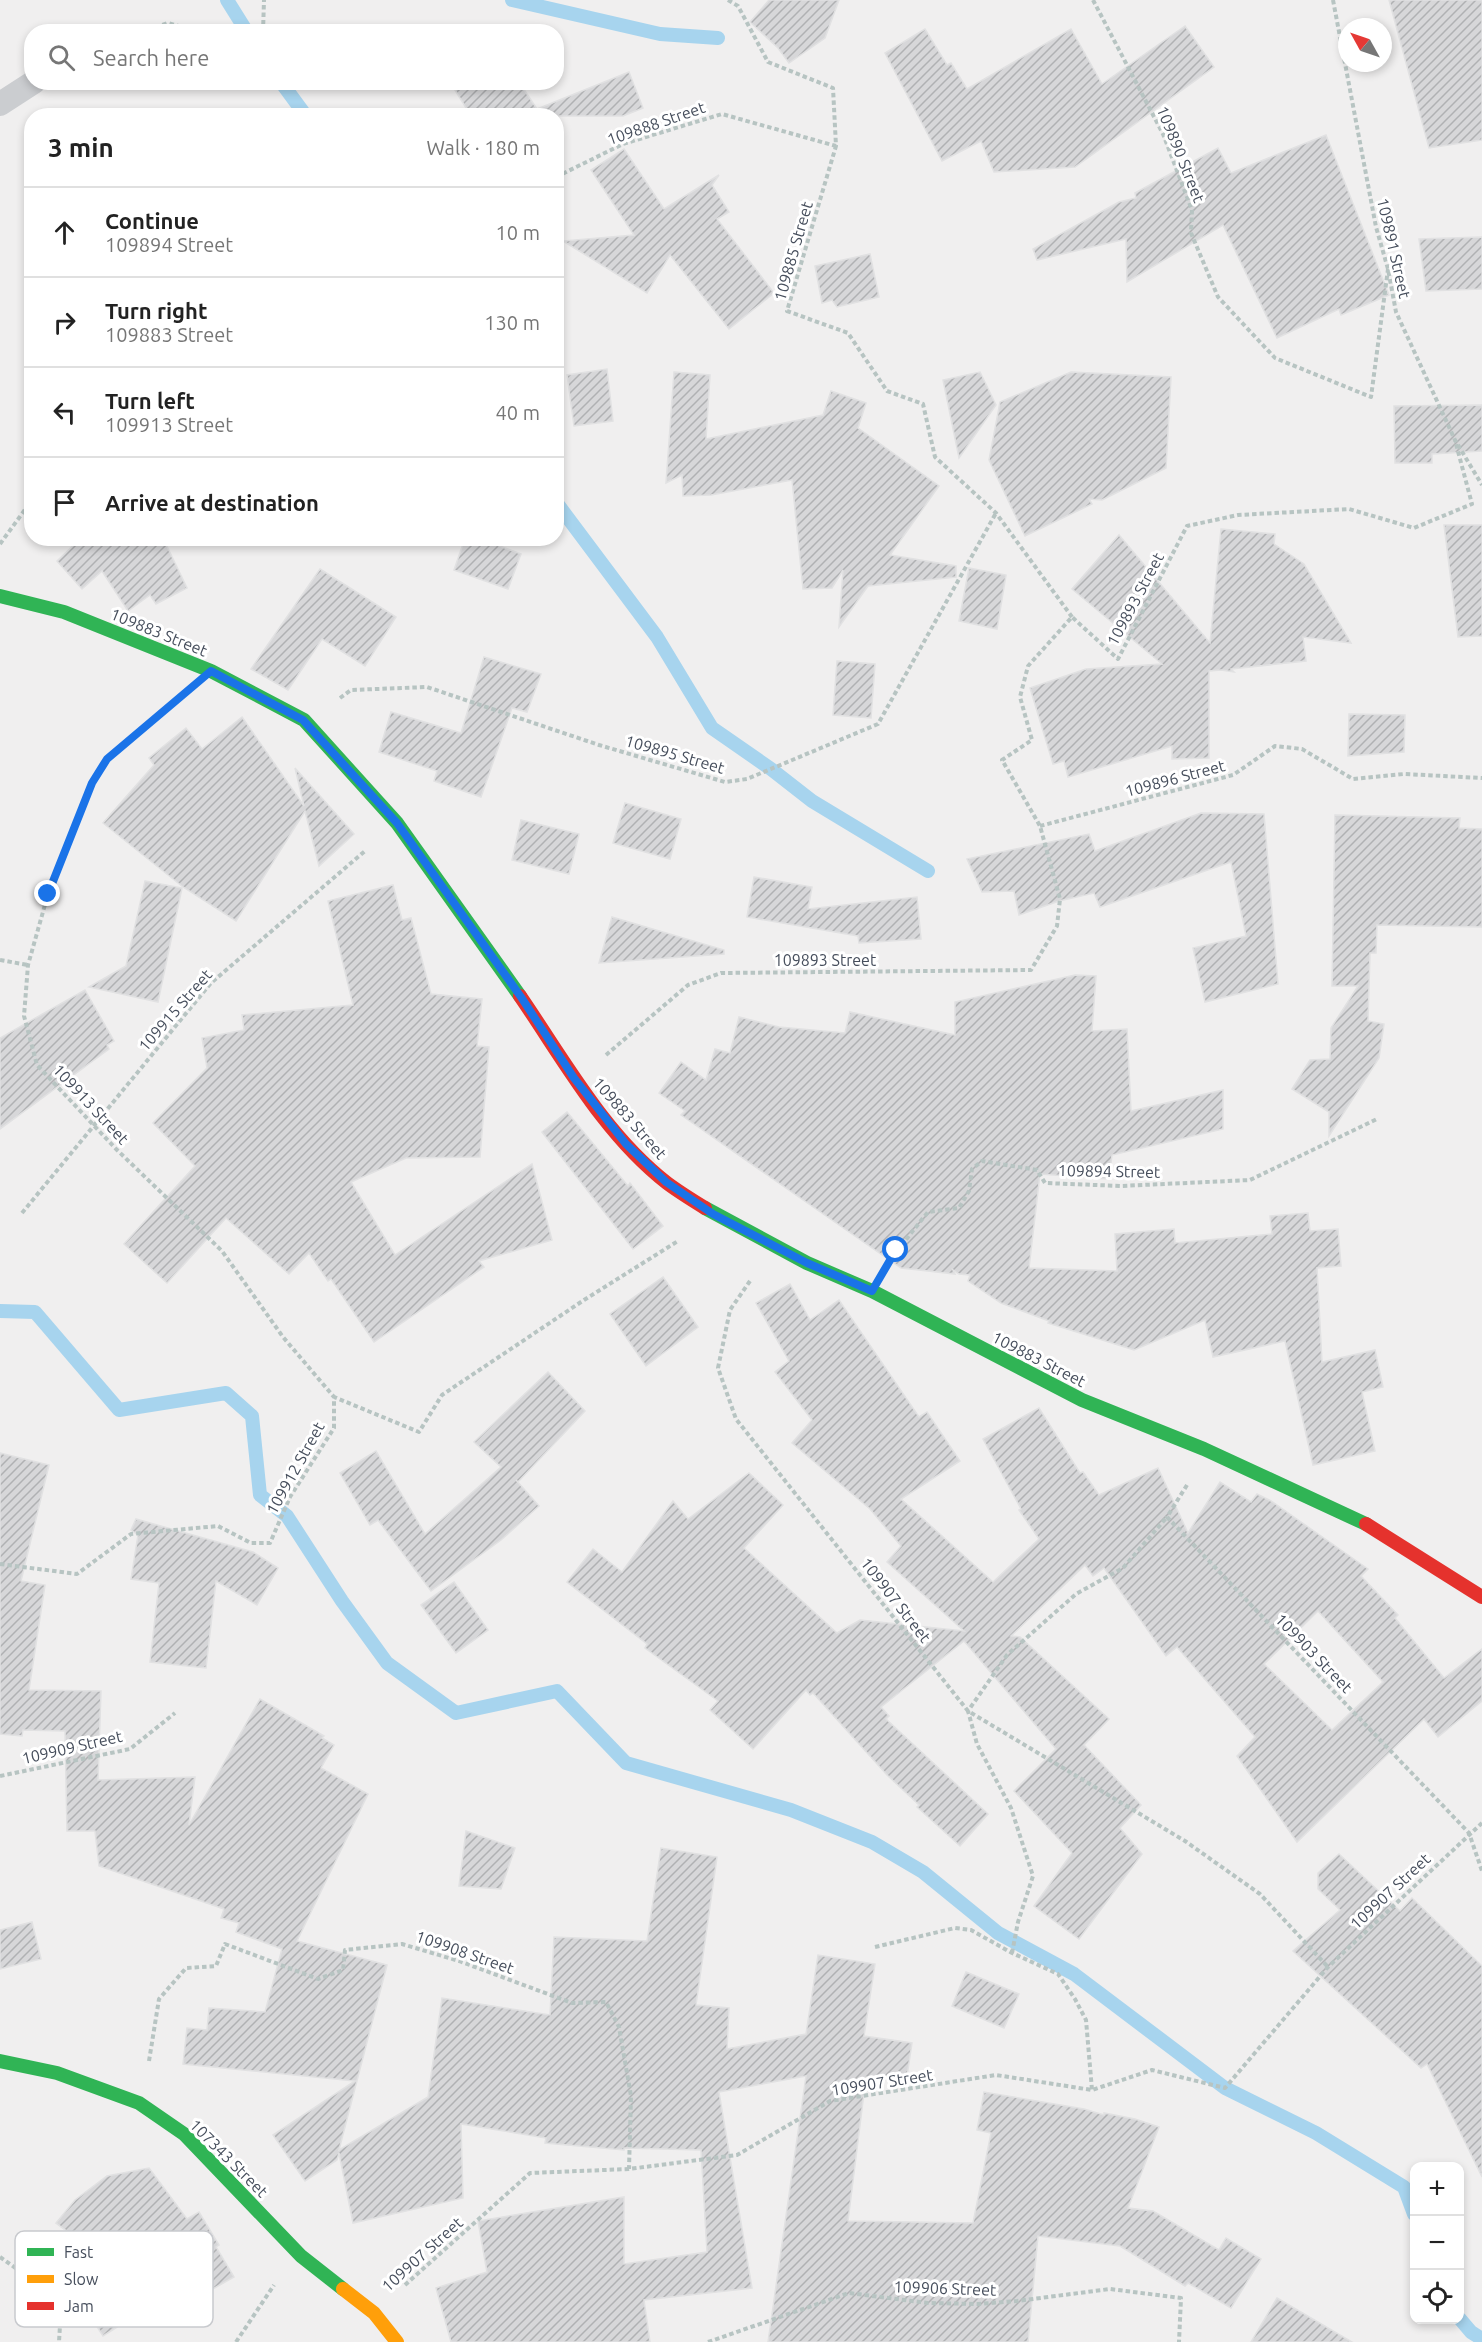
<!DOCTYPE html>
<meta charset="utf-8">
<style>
:root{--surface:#fff;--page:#f6f6f6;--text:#222;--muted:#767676;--line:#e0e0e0}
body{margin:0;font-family:Ubuntu,sans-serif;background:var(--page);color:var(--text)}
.controls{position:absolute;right:18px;bottom:18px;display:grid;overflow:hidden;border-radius:12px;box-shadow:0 3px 9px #0003}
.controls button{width:54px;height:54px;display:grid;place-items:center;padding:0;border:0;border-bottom:2px solid var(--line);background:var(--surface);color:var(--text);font:30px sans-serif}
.compass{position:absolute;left:1338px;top:18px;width:54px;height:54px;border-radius:50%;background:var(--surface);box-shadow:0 3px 9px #0003;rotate:310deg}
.stop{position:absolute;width:18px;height:18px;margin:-14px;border:4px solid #1a73e8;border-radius:50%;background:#fff}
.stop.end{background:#1a73e8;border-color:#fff;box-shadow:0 2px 6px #0008}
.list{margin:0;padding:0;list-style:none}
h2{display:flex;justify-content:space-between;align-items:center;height:78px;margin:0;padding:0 24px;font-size:26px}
h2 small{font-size:20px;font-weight:400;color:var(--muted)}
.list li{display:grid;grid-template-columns:39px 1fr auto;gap:18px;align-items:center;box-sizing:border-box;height:90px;padding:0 24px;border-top:2px solid var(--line)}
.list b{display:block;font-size:22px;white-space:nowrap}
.list p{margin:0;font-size:20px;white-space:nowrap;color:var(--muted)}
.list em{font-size:20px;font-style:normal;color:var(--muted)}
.icon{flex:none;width:33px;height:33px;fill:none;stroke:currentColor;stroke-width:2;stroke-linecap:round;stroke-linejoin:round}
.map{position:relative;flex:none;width:1482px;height:2342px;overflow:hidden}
.search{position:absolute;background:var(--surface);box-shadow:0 3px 9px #0003;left:24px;top:24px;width:540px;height:66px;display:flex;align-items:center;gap:15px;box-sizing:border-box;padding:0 21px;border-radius:24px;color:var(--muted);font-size:22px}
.panel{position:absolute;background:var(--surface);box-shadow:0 3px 9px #0003;left:24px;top:108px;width:540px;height:438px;border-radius:24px}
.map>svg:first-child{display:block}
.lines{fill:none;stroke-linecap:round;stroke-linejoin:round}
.stream{stroke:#a7d4ee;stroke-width:14}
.building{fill:url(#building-hatch);stroke:#e1e1e2;stroke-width:1.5;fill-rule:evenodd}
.path{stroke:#b7c4c2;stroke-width:4;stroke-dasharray:4.5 3;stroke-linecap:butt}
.lane{stroke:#cbcdd0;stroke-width:24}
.fast{stroke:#30b455;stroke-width:14}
.slow{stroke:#ff9f0a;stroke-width:14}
.jam{stroke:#e5322d;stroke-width:14}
.route{stroke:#1a73e8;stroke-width:8}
.labels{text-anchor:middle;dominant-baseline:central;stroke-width:6;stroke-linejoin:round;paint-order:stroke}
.street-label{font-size:16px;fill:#464e5c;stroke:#fff}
.key{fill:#fff;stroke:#c8cace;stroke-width:1.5}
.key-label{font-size:16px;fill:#464e5c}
</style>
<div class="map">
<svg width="1482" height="2342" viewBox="0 0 1482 2342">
<defs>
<pattern id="building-hatch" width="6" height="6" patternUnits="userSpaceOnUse" patternTransform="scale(1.5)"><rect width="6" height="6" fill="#d7d7d9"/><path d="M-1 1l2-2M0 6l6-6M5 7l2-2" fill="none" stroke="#b0b1b3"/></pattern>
</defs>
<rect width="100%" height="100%" fill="#f0efef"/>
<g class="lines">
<g class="stream">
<path d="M 227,0 L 247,32"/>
<path d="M 512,0 L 660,34 L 718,38"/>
<path d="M 281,82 L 306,116"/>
<path d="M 556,502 L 657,637 L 712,728 L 771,769 L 812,801 L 928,871"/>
<path d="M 0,1311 L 35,1312 L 119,1410 L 226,1393 L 252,1416 L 260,1495 L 287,1516 L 342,1601 L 387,1663 L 456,1713 L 557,1691 L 626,1763 L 791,1810 L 872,1842 L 923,1872 L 998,1933 L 1074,1974 L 1225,2088 L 1316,2133 L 1404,2187 L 1414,2214"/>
<path d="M 1460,2319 L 1471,2332 L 1482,2339"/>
</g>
</g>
<g class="building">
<path d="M 769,0 L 839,0 L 825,38 L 789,63 L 778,48 L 750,22 Z"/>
<path d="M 1389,0 L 1482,0 L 1482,140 L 1429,148 Z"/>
<path d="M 1185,26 L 1214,67 L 1075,167 L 994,172 L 981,141 L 942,161 L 885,53 L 925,29 L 947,65 L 951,63 L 967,89 L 1071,29 L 1102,84 Z"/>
<path d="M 629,72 L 643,108 L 623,116 L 471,116 L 450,82 L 519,82 L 537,109 Z"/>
<path d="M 1326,135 L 1389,295 L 1341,315 L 1339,309 L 1277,338 L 1223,225 L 1127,282 L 1126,239 L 1037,260 L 1033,249 L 1119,202 L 1136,198 L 1135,193 L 1218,148 L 1231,173 Z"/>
<path d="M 624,149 L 664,209 L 719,175 L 712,185 L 729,212 L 717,219 L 774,293 L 729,329 L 670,255 L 647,293 L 563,241 L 634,235 L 591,170 Z"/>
<path d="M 1482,237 L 1482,289 L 1426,291 L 1419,239 Z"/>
<path d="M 870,254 L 879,297 L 837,307 L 832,300 L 822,303 L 815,266 Z"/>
<path d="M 607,369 L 613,421 L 574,426 L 567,375 Z"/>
<path d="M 674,372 L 710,375 L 706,439 L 823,415 L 831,391 L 866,403 L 858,428 L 939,486 L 890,555 L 956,566 L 956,577 L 868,586 L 839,627 L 843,570 L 832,588 L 803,589 L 792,480 L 711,495 L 683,496 L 682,475 L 666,483 Z"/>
<path d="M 980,372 L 996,405 L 959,458 L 943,380 Z"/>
<path d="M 1071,372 L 1171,377 L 1166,468 L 1102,500 L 1089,499 L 1092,504 L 1025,536 L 989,460 L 1000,402 Z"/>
<path d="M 1482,405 L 1482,451 L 1432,454 L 1432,463 L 1395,463 L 1394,406 Z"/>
<path d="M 1444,525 L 1482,525 L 1482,636 L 1458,637 Z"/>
<path d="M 1221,529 L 1275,534 L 1274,544 L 1304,564 L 1351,643 L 1303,637 L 1306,661 L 1231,669 L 1234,672 L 1221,670 L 1209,671 L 1209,758 L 1172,759 L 1172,746 L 1068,777 L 1064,761 L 1053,764 L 1030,688 L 1086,669 L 1162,664 L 1072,589 L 1119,535 L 1210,643 Z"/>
<path d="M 81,538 L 163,538 L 187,588 L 156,604 L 150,595 L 128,611 L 102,571 L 82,589 L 57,561 Z"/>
<path d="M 465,538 L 478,538 L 521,554 L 508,589 L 454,570 Z"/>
<path d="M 969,568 L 1006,575 L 997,629 L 959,621 Z"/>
<path d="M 320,569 L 396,617 L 365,666 L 322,639 L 288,690 L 251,669 Z"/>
<path d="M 484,657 L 541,674 L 527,712 L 512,708 L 481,797 L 434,781 L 437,771 L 379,752 L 391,712 L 461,733 Z"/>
<path d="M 837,661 L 875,664 L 871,718 L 833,715 Z"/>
<path d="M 1349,714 L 1405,715 L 1404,752 L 1348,756 Z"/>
<path d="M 242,717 L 304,806 L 295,768 L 354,834 L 319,866 L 305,811 L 236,921 L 183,887 L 103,823 L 154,765 L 149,758 L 186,728 L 202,749 Z"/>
<path d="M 625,803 L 681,819 L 670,859 L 613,843 Z"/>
<path d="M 1201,813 L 1264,814 L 1278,984 L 1205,1002 L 1193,948 L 1246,936 L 1231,862 L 1100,907 L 1094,893 L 1059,901 L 1019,915 L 1014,891 L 982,892 L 967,859 L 1089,834 L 1095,851 Z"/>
<path d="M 1335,815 L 1460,818 L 1459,828 L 1482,829 L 1482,927 L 1377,925 L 1376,953 L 1370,953 L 1368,1021 L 1384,1024 L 1379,1058 L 1329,1136 L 1329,1112 L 1292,1089 L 1310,1060 L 1330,1059 L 1331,1028 L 1358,986 L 1332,986 Z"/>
<path d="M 521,820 L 579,834 L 569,874 L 512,860 Z"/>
<path d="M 754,877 L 812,887 L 808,909 L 917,897 L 921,939 L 859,943 L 858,936 L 747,917 Z"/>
<path d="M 145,881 L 182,888 L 158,1002 L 89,987 L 126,966 Z"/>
<path d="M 393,885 L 402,920 L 411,918 L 431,994 L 482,999 L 477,1046 L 489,1047 L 480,1157 L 406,1158 L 351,1182 L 395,1255 L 532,1164 L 552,1240 L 479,1261 L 484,1267 L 374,1342 L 331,1279 L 328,1281 L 309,1253 L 289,1274 L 226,1218 L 167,1283 L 124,1244 L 195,1166 L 153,1123 L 207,1068 L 202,1038 L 244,1030 L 242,1015 L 353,1005 L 328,901 Z"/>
<path d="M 612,917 L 724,950 L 724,954 L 599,963 Z"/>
<path d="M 1075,975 L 1096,976 L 1092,1031 L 1127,1029 L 1131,1111 L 1223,1090 L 1223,1129 L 1112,1155 L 1109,1179 L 1040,1174 L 1029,1268 L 1117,1271 L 1115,1234 L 1174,1229 L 1175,1243 L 1272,1234 L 1270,1216 L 1308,1213 L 1310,1231 L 1338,1229 L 1341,1266 L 1317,1268 L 1322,1362 L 1375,1350 L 1383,1387 L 1362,1392 L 1375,1451 L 1313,1465 L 1285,1341 L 1213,1357 L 1205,1320 L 1134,1350 L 1048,1323 L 1049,1321 L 1001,1303 L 968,1281 L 970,1275 L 959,1274 L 953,1270 L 955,1274 L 901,1268 L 681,1115 L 685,1111 L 659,1093 L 681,1062 L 706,1080 L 715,1049 L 730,1053 L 739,1017 L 779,1027 L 845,1033 L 850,1012 L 955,1035 L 955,1002 Z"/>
<path d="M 85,990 L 114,1041 L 107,1045 L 109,1049 L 0,1129 L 0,1038 Z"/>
<path d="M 567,1112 L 628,1186 L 630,1183 L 663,1226 L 633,1249 L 542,1132 Z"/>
<path d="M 663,1277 L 698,1327 L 646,1366 L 610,1314 Z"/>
<path d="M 790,1284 L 810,1320 L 839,1300 L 919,1417 L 927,1412 L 960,1461 L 901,1499 L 993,1582 L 1039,1539 L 1019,1510 L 1021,1509 L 983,1439 L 1039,1408 L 1080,1473 L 1083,1472 L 1099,1495 L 1158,1468 L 1188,1533 L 1220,1482 L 1251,1502 L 1257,1494 L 1271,1501 L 1368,1569 L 1361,1576 L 1398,1615 L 1395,1618 L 1444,1678 L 1482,1649 L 1482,1701 L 1438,1737 L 1424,1719 L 1297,1842 L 1237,1756 L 1255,1737 L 1177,1647 L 1166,1656 L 1104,1568 L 1093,1576 L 1085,1565 L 1011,1636 L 1020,1637 L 1109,1719 L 1084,1745 L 1141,1805 L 1120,1828 L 1142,1854 L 1079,1939 L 1034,1906 L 1072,1853 L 1014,1791 L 1056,1749 L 964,1641 L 881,1707 L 889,1716 L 886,1719 L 988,1814 L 960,1846 L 917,1807 L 919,1805 L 887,1775 L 813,1693 L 810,1695 L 806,1690 L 753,1749 L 710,1710 L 718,1701 L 645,1648 L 647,1644 L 567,1582 L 593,1549 L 622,1572 L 673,1501 L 688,1519 L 749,1473 L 783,1505 L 744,1548 L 837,1633 L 860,1620 L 964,1631 L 887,1562 L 901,1546 L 870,1509 L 792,1443 L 812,1420 L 775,1372 L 789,1361 L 756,1303 ZM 1318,1611 L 1383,1682 L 1332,1730 L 1264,1664 Z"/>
<path d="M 548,1372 L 585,1411 L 518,1482 L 516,1480 L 539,1506 L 501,1540 L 431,1591 L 378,1520 L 370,1525 L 340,1473 L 376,1451 L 425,1534 L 501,1467 L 474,1442 Z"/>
<path d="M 0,1453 L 49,1465 L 21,1581 L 45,1585 L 29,1690 L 101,1691 L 98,1780 L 195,1777 L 189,1825 L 260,1699 L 324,1736 L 322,1738 L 334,1745 L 321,1768 L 368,1794 L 297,1941 L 387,1965 L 339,2150 L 428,2097 L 442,1998 L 550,2015 L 554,1937 L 647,1941 L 661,1848 L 717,1857 L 696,2005 L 729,2008 L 727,2049 L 806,2034 L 818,1955 L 875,1964 L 864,2036 L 912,2043 L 906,2083 L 866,2077 L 848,2221 L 973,2223 L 991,2133 L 977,2130 L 984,2092 L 1084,2109 L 1104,2115 L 1104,2113 L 1135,2119 L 1159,2127 L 1128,2208 L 1153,2211 L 1219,2250 L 1226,2238 L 1261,2259 L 1231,2308 L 1188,2283 L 1185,2286 L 1120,2246 L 1038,2236 L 1028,2342 L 768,2342 L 806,2076 L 719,2092 L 752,2288 L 644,2300 L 650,2342 L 451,2342 L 436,2288 L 487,2272 L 478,2221 L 624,2197 L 624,2264 L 707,2252 L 701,2150 L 624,2148 L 624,2150 L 545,2143 L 546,2138 L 461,2124 L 463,2198 L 353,2223 L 339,2153 L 337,2160 L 305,2181 L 273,2135 L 355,2081 L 183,2064 L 187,2028 L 207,2030 L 209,2008 L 265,2012 L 282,1949 L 236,1932 L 239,1923 L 221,1918 L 224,1909 L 99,1866 L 95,1831 L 67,1831 L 65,1731 L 23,1730 L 22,1736 L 0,1734 Z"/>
<path d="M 136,1519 L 253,1552 L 278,1568 L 257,1605 L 216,1581 L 206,1668 L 150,1662 L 159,1583 L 131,1579 L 138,1535 L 131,1530 Z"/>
<path d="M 454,1582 L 488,1630 L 456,1653 L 421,1605 Z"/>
<path d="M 466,1831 L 515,1848 L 501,1889 L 459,1886 Z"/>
<path d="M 1339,1854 L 1400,1911 L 1412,1898 L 1482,1966 L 1482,2177 L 1427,2064 L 1421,2068 L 1293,1951 L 1340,1910 L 1318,1889 L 1318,1873 Z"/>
<path d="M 32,1922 L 41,1959 L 0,1969 L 0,1930 Z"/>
<path d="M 966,1972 L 1019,1994 L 1004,2028 L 952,2006 Z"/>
<path d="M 149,2168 L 187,2219 L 199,2212 L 219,2245 L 216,2247 L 234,2277 L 195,2299 L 186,2284 L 103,2336 L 74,2291 L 113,2266 L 56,2223 L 75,2200 L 107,2176 Z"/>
<path d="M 1277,2298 L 1352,2342 L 1251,2342 Z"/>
</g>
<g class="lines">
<g class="path">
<path d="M 728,0 L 738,6 L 768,62 L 833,88 L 836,146 L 787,311 L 848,333 L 887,391 L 923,404 L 935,457 L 996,513 L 1072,617"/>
<path d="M 1093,0 L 1163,134 L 1192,210 L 1191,233 L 1218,297 L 1275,358 L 1371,397 L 1388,269"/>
<path d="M 1333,0 L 1376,227 L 1388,269 L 1396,312 L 1455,440 L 1482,485"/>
<path d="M 141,32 L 168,23 L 201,32"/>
<path d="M 263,32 L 264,0"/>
<path d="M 556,177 L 623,144 L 722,114 L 836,146"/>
<path d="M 0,544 L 32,500"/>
<path d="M 340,698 L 351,690 L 427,687 L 599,745 L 725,782 L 747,779 L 878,724 L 996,513"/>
<path d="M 174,702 L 107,759 L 92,784 L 48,894 L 28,965 L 24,1016 L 37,1065 L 116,1149 L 222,1251 L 283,1337 L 334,1397"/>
<path d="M 1040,826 L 1233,775 L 1275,746 L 1302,749 L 1353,779 L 1404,774 L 1482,778"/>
<path d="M 0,960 L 28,965"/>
<path d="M 606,1055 L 688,985 L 721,973 L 1031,970 L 1057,926 L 1060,899 L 1040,826 L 1002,760 L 1032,740 L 1020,697 L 1028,666 L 1072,617 L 1118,659 L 1187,526 L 1238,515 L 1349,509 L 1414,528 L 1472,504 L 1455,440"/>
<path d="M 22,1213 L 211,983 L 365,851"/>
<path d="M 892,1257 L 928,1212 L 959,1208 L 969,1191 L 972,1169 L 982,1161 L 1037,1170 L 1045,1183 L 1121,1186 L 1250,1180 L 1377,1119"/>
<path d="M 750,1281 L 730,1310 L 718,1368 L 736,1419 L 968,1711 L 1185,1841 L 1260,1894 L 1328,1967"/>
<path d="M 1187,1485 L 1167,1517 L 1469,1833 L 1482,1871"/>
<path d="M 0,1564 L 77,1574 L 131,1534 L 218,1526 L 251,1543 L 270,1543 L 290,1497 L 334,1428 L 334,1397 L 419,1432 L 442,1395 L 584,1300 L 678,1241"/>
<path d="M 0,1776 L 130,1749 L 175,1713"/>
<path d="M 875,1947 L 955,1928 L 971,1930 L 1012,1953 L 1058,1974 L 1075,1999 L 1086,2020 L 1092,2090"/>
<path d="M 1012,1953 L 1018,1922 L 1033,1876 L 1011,1808 L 977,1744 L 968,1711 L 1007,1655 L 1076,1594 L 1123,1568 L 1167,1517"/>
<path d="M 149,2061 L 159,1999 L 186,1968 L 216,1966 L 225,1944 L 318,1979 L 343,1970 L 345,1950 L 402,1944 L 459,1961 L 572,2003 L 606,2002 L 619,2027 L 631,2096 L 629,2169"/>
<path d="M 0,2257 L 45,2289 L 60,2325 L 59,2342"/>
<path d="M 405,2285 L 530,2173 L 629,2169 L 737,2155 L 830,2101 L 996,2075 L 1092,2090 L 1152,2070 L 1225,2088 L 1328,1967 L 1482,1823"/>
<path d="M 236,2342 L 274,2285"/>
<path d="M 708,2342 L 849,2293 L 928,2303 L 978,2304 L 1017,2301 L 1110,2289 L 1181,2298 L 1179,2342"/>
</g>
<path class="lane" d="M 0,104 L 34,82"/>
<g class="fast">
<path d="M 0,596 L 64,612 L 211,671 L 304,720 L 397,823 L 520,996"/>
<path d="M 705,1208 L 807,1263 L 872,1291 L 1082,1400 L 1204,1449 L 1366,1524"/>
<path d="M 0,2061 L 57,2073 L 139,2103 L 184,2134 L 301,2256 L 343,2289"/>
</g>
<path class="slow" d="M 343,2289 L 374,2313 L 397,2342"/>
<g class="jam">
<path d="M 520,996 C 564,1060 604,1134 667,1183 C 679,1192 692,1200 705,1208"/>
<path d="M 1366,1524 L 1482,1597"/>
</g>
</g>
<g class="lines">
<path class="route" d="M 48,894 L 92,783 L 107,759 L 211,671 L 303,720 L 397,823 L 521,997 L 574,1078 L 626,1144 L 666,1182 L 713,1214 L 807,1263 L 872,1291 L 896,1250"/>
</g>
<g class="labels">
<g class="street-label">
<text transform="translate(656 123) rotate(-19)">109888 Street</text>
<text transform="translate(1181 154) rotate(68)">109890 Street</text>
<text transform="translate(1394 248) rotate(77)">109891 Street</text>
<text transform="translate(793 251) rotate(-74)">109885 Street</text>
<text transform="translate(1135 599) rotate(-62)">109893 Street</text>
<text transform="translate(159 632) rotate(22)">109883 Street</text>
<text transform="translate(675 754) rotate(16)">109895 Street</text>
<text transform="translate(1175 778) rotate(-15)">109896 Street</text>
<text x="825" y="960">109893 Street</text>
<text transform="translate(175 1010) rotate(-49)">109915 Street</text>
<text transform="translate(91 1104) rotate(47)">109913 Street</text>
<text transform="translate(630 1118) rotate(49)">109883 Street</text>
<text transform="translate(1109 1171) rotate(1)">109894 Street</text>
<text transform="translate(1039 1359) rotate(27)">109883 Street</text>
<text transform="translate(295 1468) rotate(-61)">109912 Street</text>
<text transform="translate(896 1600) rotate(52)">109907 Street</text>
<text transform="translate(1314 1653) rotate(46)">109903 Street</text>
<text transform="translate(72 1747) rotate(-13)">109909 Street</text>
<text transform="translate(1390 1891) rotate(-43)">109907 Street</text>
<text transform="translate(465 1952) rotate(19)">109908 Street</text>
<text transform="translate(882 2082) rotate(-9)">109907 Street</text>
<text transform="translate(229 2158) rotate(45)">107343 Street</text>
<text transform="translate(422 2254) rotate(-42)">109907 Street</text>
<text transform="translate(945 2288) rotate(2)">109906 Street</text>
</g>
</g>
<rect x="15" y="2231" width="198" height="96" rx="9" class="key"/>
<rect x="27" y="2248" width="27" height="8" fill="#30b455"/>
<rect x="27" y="2275" width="27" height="8" fill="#ff9f0a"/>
<rect x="27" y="2302" width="27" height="8" fill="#e5322d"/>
<g class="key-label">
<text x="64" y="2258">Fast</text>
<text x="64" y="2285">Slow</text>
<text x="64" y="2312">Jam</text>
</g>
</svg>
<div class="controls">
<button>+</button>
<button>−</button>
<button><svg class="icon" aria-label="locate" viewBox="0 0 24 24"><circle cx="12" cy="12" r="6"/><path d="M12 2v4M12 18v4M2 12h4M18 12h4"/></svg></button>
</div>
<svg class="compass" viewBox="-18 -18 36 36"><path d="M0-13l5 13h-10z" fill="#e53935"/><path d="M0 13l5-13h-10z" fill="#767676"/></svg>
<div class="stop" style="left:896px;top:1250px"></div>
<div class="stop end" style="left:48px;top:894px"></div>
<div class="search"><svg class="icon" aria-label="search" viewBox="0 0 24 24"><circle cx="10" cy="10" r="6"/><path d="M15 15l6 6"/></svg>Search here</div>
<section class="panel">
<h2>3 min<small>Walk · 180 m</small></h2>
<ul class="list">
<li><svg class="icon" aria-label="ahead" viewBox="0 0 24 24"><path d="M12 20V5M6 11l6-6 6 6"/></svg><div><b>Continue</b><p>109894 Street</p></div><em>10 m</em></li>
<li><svg class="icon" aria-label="right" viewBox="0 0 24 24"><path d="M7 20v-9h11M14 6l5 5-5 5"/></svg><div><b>Turn right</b><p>109883 Street</p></div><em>130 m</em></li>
<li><svg class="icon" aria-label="left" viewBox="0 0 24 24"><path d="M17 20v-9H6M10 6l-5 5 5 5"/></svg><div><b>Turn left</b><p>109913 Street</p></div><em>40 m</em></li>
<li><svg class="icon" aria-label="arrive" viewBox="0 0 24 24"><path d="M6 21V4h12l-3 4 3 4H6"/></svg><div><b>Arrive at destination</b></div></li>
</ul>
</section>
</div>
